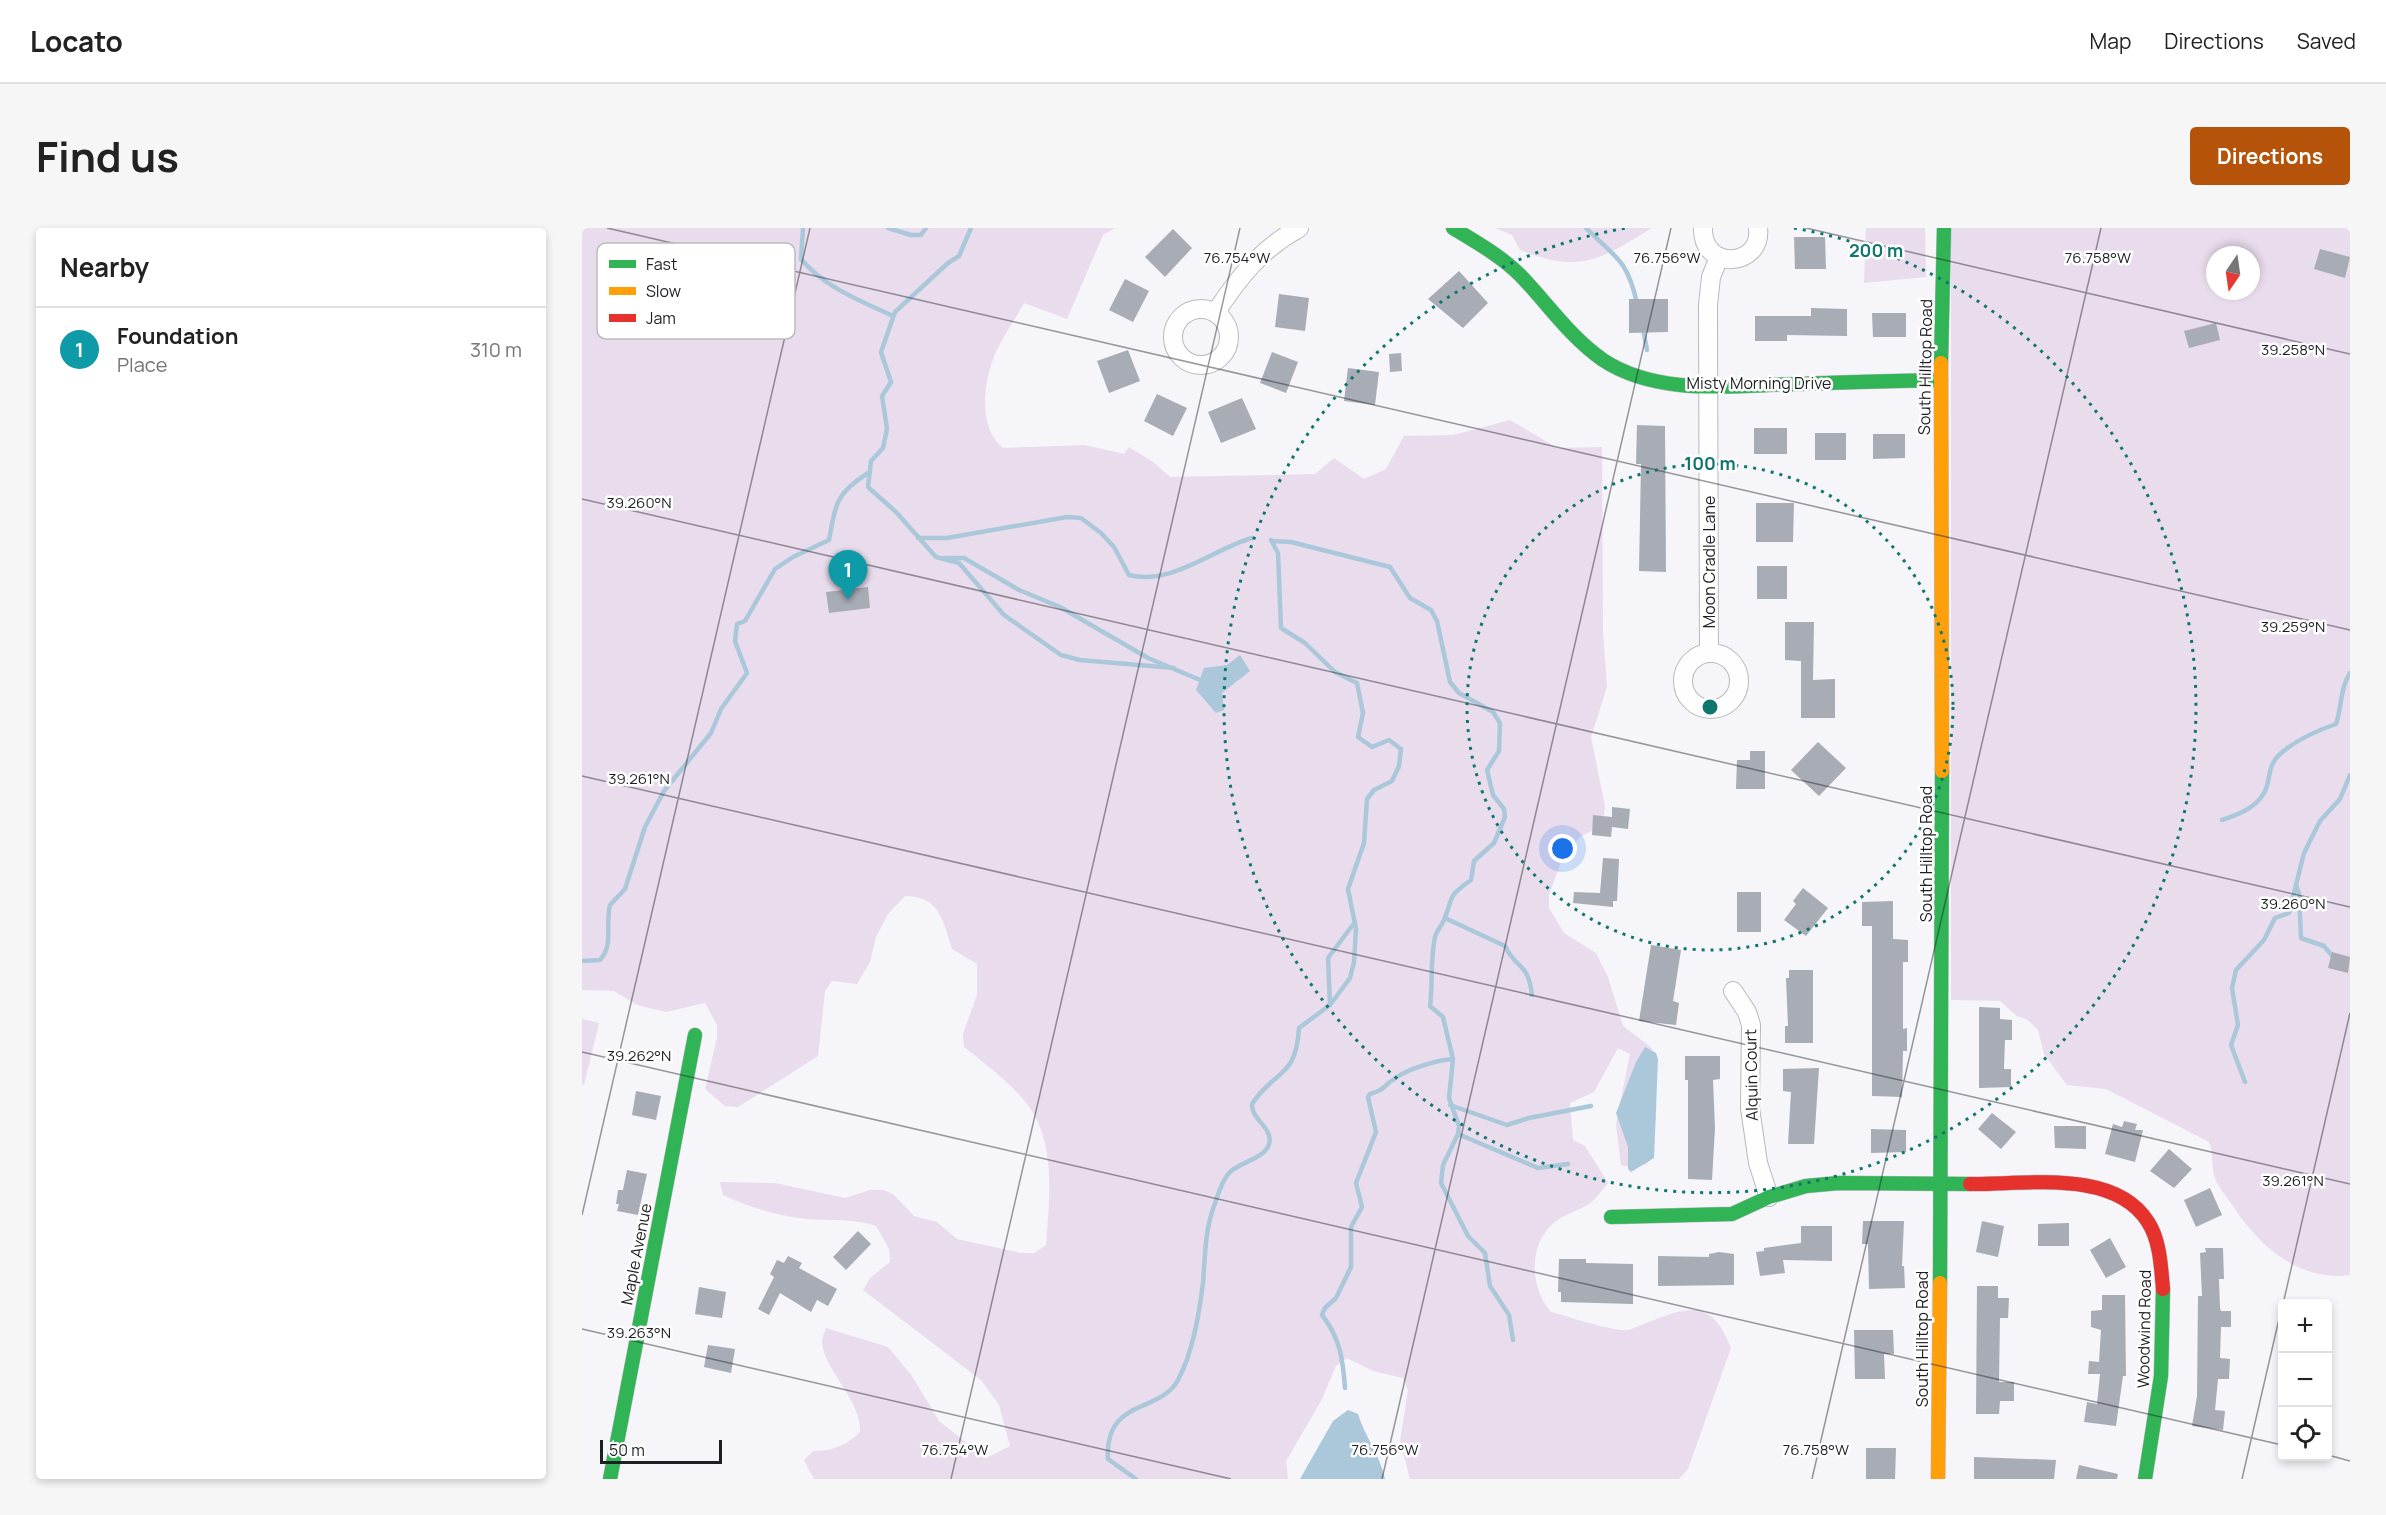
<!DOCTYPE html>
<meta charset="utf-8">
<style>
:root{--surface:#fff;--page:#f6f6f6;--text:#222;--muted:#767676;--line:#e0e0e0;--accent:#b45309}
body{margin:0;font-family:Manrope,sans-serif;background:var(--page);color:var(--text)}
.controls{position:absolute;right:18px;bottom:18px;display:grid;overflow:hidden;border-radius:6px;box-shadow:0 3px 9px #0003}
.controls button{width:54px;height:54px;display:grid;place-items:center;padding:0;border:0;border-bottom:2px solid var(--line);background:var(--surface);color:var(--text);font:30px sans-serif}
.compass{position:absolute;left:1624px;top:18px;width:54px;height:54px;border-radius:50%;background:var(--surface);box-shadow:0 3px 9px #0003;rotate:193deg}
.scale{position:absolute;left:18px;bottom:15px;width:122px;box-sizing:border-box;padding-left:6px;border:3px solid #1e1f24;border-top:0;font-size:16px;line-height:21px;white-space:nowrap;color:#1e1f24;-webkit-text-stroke:4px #fff;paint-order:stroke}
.you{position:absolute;left:981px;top:621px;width:21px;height:21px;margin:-15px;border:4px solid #fff;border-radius:50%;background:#1a73e8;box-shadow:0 0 0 9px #1a73e833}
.badge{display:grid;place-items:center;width:39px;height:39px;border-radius:50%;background:var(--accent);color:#fff;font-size:20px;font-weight:700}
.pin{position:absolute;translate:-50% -50px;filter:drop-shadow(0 2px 3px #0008)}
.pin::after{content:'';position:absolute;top:32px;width:21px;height:18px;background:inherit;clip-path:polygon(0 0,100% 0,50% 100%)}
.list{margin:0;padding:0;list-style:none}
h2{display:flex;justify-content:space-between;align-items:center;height:78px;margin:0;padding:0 24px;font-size:26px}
h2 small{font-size:20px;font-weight:400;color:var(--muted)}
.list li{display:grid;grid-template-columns:39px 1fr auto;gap:18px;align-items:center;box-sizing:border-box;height:84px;padding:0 24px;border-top:2px solid var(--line)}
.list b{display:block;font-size:22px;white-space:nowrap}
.list p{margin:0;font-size:20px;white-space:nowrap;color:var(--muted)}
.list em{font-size:20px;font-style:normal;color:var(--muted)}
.icon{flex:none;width:33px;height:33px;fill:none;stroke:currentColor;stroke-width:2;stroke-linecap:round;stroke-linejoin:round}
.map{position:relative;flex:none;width:1768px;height:1251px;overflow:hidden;border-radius:6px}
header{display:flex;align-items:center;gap:36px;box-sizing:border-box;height:84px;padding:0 30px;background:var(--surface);border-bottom:2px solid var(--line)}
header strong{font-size:28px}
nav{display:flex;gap:33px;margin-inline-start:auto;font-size:21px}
.intro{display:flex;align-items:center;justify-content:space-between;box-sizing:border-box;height:144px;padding:0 36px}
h1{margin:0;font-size:42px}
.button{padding:15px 27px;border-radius:6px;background:var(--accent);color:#fff;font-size:21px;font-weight:700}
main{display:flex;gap:36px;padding:0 36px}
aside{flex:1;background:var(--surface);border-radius:6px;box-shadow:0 3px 9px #0003}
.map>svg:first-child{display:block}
.green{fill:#e9dced;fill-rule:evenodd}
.water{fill:#abc7da}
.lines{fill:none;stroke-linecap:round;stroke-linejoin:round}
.stream{stroke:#abc7da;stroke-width:4.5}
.building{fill:#a8acb5}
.street-casing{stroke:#b8b9be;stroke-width:20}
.fast-casing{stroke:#b8b9be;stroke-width:15}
.slow-casing{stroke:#b8b9be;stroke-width:15}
.jam-casing{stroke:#b8b9be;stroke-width:15}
.street{stroke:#fefefe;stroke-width:18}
.fast{stroke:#30b455;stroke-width:14}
.slow{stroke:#ff9f0a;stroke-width:14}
.jam{stroke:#e5322d;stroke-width:14}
.ticks{fill:none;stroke:#1e1f24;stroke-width:1.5;stroke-opacity:0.45}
.ring{fill:none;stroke:#0f766e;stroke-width:3;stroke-dasharray:3 6}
.labels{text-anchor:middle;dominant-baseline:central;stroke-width:5;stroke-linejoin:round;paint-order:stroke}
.street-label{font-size:16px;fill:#1e1f24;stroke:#fff}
.key{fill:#fff;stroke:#bcbcbd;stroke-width:1.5}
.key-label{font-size:16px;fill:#1e1f24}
.ticks-label{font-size:15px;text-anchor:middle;fill:#1e1f24;stroke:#fff;stroke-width:5;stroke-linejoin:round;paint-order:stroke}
.centre{fill:#0f766e;stroke:#fff;stroke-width:3}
.ring-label{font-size:18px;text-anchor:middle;font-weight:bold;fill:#0f766e;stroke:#fff;stroke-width:5;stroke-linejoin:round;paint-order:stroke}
</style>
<header>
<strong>Locato</strong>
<nav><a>Map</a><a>Directions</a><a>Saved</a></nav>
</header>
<div class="intro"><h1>Find us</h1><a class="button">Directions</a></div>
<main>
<aside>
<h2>Nearby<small></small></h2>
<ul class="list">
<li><span class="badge" style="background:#0f9aa8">1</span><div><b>Foundation</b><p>Place</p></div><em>310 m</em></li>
</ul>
</aside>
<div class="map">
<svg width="1768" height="1251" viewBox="0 0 1768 1251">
<rect width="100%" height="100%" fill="#f5f5fa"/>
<g class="green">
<path d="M 0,0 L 533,0 L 521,7 L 485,91 L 442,75 C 432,94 415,116 409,137 C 401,163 398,201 421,220 L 503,217 L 542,226 L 547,219 L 571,234 L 588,249 L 733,246 L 752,230 L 782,251 L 804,241 L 822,208 L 871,207 L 928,192 L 975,220 L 1020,219 L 1021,404 L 1025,459 L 1009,509 L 1023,579 L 1021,591 L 1013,601 L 998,609 L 980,631 L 967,667 L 967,680 L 982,705 L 1014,725 L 1026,749 L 1041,798 L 1070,820 C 1074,863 1079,894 1065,936 L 1052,940 L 1039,937 L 1034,896 L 1048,826 L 1036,820 L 1012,864 L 988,875 L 991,912 L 1003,918 L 1026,955 C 1020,962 1014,971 1007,976 C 997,982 984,986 974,993 C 946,1014 947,1059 969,1084 C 985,1088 1032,1104 1045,1102 C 1052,1101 1060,1096 1067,1094 C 1109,1077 1130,1072 1149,1120 L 1106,1241 L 1097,1251 L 828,1251 L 818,1213 L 826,1162 L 821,1150 L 791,1143 L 765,1130 L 754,1138 L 739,1173 L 704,1233 L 706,1251 L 232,1251 L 222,1232 L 231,1223 C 249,1224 265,1217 278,1204 C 280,1172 240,1140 240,1113 C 240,1110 243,1104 244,1100 L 306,1119 L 330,1148 L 357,1193 L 404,1230 L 428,1218 L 417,1177 L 399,1152 L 281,1062 L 288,1050 L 308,1034 L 307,1021 L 294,998 C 271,990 248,993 225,991 C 195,988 167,979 141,967 L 138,954 L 193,955 L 263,970 L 288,962 L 302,962 L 312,967 L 332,988 L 355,994 L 375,1011 L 439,1025 L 452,1025 L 464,1017 C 467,977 473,928 454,890 C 441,864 404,836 382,819 L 381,806 L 395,767 L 395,736 L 370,721 C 361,693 358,668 323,668 L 306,686 L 294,709 L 288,734 L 275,756 L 250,753 L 243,763 L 236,828 L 156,879 L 143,878 L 123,861 L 135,810 L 135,797 L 123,775 L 84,784 L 55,777 L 32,763 L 0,762 Z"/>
<path d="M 913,0 L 1070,0 C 1017,32 999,46 938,22 L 930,7 Z"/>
<path d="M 1284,0 L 1343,0 L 1344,49 L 1282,55 Z"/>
<path d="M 1369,0 L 1768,0 L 1768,1047 C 1717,1054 1677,1018 1651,978 C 1645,969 1637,960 1633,950 C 1629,939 1632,927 1627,914 L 1524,861 L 1485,857 L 1462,826 L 1456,802 L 1446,792 L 1435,788 L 1418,773 L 1369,772 ZM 1633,27 L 1669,27 L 1669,63 L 1633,63 Z"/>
<path d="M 0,791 L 17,795 L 2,857 L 0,856 Z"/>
</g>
<g class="water">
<path d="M 658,427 L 668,443 L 640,465 L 642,482 L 634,485 L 614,462 L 622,440 L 645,437 Z"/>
<path d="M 1063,819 L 1074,825 L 1076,831 L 1072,930 L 1049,944 L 1046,941 L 1046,919 L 1034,885 L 1054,834 Z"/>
<path d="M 766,1182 L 776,1186 C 783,1209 798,1227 803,1251 L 718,1251 L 751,1193 Z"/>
</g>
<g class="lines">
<g class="stream">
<path d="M 221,0 L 219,31 C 242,59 279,73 311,88"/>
<path d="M 306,0 L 329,7 L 339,7 L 344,0"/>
<path d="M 389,0 L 377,28 L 366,35 L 313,84 L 299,124 L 309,154 L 300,168 L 305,201 L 301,220 L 289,233 L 286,259 L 314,284 L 354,329 L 377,335 L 422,387 L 479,427 L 498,432 L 592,440"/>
<path d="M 1004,0 C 1034,30 1045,31 1055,75"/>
<path d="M 1061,101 L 1065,122"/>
<path d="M 336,310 L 365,310 L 485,289 L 499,290 L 519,305 L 532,319 L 547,347 C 589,358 631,321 670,310"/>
<path d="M 690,313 L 709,314 L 808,339 L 828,370 L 849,382 L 855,393 L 868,454 L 877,465 L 911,484 L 918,495 L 917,523 L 905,542 L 911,567 L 922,581 L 923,589 L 912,615 L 892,633 L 889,652 C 865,669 872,667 862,692 C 860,698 854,703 853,709 C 848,732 851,755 848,778 L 861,789 L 871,831 L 867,870 L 877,898 L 876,906 L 861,937 L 859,955 L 886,1008 L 903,1025 L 908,1058 L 927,1087 L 931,1112"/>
<path d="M 363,330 L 382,330 L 437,362 L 478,379 L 566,430 L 618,452"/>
<path d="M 1640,592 C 1655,587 1674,580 1682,565 C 1689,553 1685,538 1697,527 C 1713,512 1734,503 1754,496 C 1760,478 1758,461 1768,445"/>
<path d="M 1714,657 L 1717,666 L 1719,710 L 1742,718 L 1753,731"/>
<path d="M 863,690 L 923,718 C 935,743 946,733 950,767"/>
<path d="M 0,733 L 18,732 C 32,717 23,696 28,677 L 43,661 L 63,599 L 82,563 L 129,505 L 139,481 L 165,445 L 153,413 L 155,396 L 163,393 L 193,341 L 211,329 L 247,312 C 254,276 253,266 286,245"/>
<path d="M 748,777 L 746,730 L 773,694"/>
<path d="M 1663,854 L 1649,817 L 1656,797 L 1650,760 L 1654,742 L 1682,712 L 1693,690 L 1707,685 L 1722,625 L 1738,593 L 1758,571 L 1768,547"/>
<path d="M 868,877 L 925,897 L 947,890 L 1009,878"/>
<path d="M 876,906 L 956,940 L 986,936"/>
<path d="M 763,1160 C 761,1131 758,1110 740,1087 L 743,1080 L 754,1070 L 769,1039 L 769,999 L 780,979 L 774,955 L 794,904 L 786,869 L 788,866 C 804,861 800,859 812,851 C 825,841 855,832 871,831"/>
<path d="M 554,1251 L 526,1231 C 522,1170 578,1186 596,1152 C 611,1124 617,1086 621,1055 C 623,1029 623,1002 632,978 C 636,967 639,954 647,945 C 657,934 683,931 687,916 C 692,900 669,892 670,876 C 693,841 714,851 717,800 L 748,777 L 768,750 L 772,734 L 774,701 L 766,661 L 782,615 L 785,571 L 792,562 L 810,553 L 817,538 L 819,521 L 807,512 L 790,519 L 776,509 L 781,485 L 775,455 L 753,444 L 723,415 L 699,400 L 696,325 L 689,312"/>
</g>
</g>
<g class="building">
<path d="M 591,1 L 610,20 L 583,49 L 563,29 Z"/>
<path d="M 1212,9 L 1243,9 L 1244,41 L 1213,41 Z"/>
<path d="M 1738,21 L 1768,29 L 1763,50 L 1732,41 Z"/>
<path d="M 877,43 L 906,75 L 881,100 L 846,71 Z"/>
<path d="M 543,51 L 567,63 L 551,94 L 527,82 Z"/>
<path d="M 697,66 L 727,70 L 723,103 L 693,99 Z"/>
<path d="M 1047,71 L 1086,71 L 1086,104 L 1047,105 Z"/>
<path d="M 1229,80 L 1265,81 L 1265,108 L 1205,107 L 1205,113 L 1173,113 L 1173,88 L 1229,88 Z"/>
<path d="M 1290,85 L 1324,85 L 1324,109 L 1291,109 Z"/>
<path d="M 1634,95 L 1638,112 L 1607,120 L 1602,103 Z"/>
<path d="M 546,122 L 558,153 L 527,165 L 515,133 Z"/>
<path d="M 690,124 L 716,134 L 704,165 L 678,155 Z"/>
<path d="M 819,125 L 820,143 L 808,144 L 807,126 Z"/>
<path d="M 766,140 L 797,144 L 793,177 L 762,173 Z"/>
<path d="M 575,166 L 605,180 L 591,208 L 562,193 Z"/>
<path d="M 660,170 L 674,201 L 639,215 L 626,184 Z"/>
<path d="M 1055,197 L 1083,198 L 1084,344 L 1057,343 L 1059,236 L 1054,236 Z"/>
<rect x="1172" y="200" width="33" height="26"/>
<rect x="1233" y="205" width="31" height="27"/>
<path d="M 1291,206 L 1323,206 L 1323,230 L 1291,231 Z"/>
<path d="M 1174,275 L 1212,275 L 1211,314 L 1174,314 Z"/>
<rect x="1175" y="338" width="30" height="33"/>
<path d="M 286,359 L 288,380 L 247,385 L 244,364 Z"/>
<path d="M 1203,394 L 1232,394 L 1231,452 L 1253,451 L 1253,490 L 1219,490 L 1219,433 L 1203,432 Z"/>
<path d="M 1236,514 L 1264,540 L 1237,568 L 1209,542 Z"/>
<path d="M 1168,523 L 1183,523 L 1183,561 L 1154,561 L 1155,532 L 1168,532 Z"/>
<path d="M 1030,579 L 1048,581 L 1046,601 L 1030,599 L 1029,609 L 1010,607 L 1011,587 L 1030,589 Z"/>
<path d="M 1021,630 L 1037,631 L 1035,673 L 1031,673 L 1031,679 L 991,675 L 992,664 L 1018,665 Z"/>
<path d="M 1221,660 L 1246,680 L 1224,708 L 1202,692 L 1214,676 L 1211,673 Z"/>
<rect x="1155" y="664" width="24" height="40"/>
<path d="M 1311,673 L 1311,711 L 1326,712 L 1326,734 L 1321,734 L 1321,801 L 1325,800 L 1325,823 L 1321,823 L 1320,869 L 1290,868 L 1290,698 L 1280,698 L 1280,674 Z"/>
<path d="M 1069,717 L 1099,722 L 1091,773 L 1097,775 L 1094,797 L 1057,793 Z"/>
<path d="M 1750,724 L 1768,729 L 1766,745 L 1746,740 Z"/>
<path d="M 1207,742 L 1231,742 L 1231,815 L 1203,815 L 1203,798 L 1206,798 L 1204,750 L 1207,750 Z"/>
<path d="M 1397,779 L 1418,780 L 1418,791 L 1430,792 L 1430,812 L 1423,812 L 1422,841 L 1429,841 L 1429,859 L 1397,860 Z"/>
<path d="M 1103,828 L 1138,828 L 1138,851 L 1131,852 L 1133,900 L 1130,952 L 1106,951 L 1106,852 L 1103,852 Z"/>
<path d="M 1237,840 L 1232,916 L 1206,916 L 1209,864 L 1201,863 L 1201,841 Z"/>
<path d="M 54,863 L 79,868 L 74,892 L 50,887 Z"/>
<path d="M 1410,885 L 1434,904 L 1419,921 L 1396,901 Z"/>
<path d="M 1542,893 L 1555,896 L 1553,902 L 1561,902 L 1553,934 L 1523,926 L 1531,896 L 1540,899 Z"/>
<path d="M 1472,898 L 1504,898 L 1504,921 L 1473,920 Z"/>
<path d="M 1289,901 L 1324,902 L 1324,924 L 1289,925 Z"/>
<path d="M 1587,921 L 1610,941 L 1592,960 L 1568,943 Z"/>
<path d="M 45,942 L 65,946 L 56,987 L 35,983 L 37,976 L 34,976 L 36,962 L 41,962 Z"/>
<path d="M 1628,960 L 1640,987 L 1614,999 L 1602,972 Z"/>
<path d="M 1281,993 L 1322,993 L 1320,1038 L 1322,1038 L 1323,1060 L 1287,1061 L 1286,1016 L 1280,1016 Z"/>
<path d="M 1400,993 L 1422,998 L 1416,1029 L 1394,1024 Z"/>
<path d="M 1487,995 L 1487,1018 L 1456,1018 L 1456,996 Z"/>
<path d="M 1219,998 L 1250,998 L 1250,1033 L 1201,1032 L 1203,1045 L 1178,1048 L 1174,1024 L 1182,1023 L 1182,1020 L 1219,1015 Z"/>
<path d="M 276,1003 L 289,1016 L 264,1042 L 251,1029 Z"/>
<path d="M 1528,1010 L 1544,1039 L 1524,1050 L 1508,1022 Z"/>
<path d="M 1623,1020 L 1641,1020 L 1642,1051 L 1637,1051 L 1638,1080 L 1639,1083 L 1649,1083 L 1649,1099 L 1639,1099 L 1638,1130 L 1648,1131 L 1647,1151 L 1636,1151 L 1633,1182 L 1643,1183 L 1641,1202 L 1610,1198 L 1615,1168 L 1616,1068 L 1620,1068 L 1618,1025 L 1624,1024 Z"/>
<path d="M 1137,1024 L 1152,1026 L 1152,1057 L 1076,1058 L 1076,1028 L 1127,1029 L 1127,1026 Z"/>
<path d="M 206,1028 L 220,1035 L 217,1040 L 255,1061 L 246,1078 L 235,1072 L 229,1084 L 198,1065 L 187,1087 L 176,1081 L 192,1049 L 188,1046 L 195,1032 L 202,1035 Z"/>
<path d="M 977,1031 L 1004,1031 L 1004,1035 L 1051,1036 L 1051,1076 L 979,1074 L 979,1064 L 976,1064 Z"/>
<path d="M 1395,1058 L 1416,1058 L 1416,1070 L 1427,1070 L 1426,1090 L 1418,1090 L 1417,1154 L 1432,1154 L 1432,1173 L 1418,1173 L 1417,1186 L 1394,1186 Z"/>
<path d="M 117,1059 L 144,1064 L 140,1090 L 113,1086 Z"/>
<path d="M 1520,1067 L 1543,1067 L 1544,1148 L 1541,1148 L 1534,1198 L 1502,1194 L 1505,1174 L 1515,1176 L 1518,1146 L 1506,1146 L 1507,1133 L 1517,1134 L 1519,1102 L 1509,1099 L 1509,1083 L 1520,1082 Z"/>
<path d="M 1272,1102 L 1311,1102 L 1312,1126 L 1302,1126 L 1303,1151 L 1273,1151 Z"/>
<path d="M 126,1117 L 153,1121 L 149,1145 L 122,1139 Z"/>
<path d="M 1284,1220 L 1314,1220 L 1313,1251 L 1284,1251 Z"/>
<path d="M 1392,1229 L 1474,1232 L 1472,1251 L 1392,1251 Z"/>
<path d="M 1497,1237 L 1536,1246 L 1535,1251 L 1494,1251 Z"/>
</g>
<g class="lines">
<g class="street-casing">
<g id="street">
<path d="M 1121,0 C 1120,44 1181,39 1176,0"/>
<circle cx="619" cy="109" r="28"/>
<path d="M 634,84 C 657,49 679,21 717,0"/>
<circle cx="1129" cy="453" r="28"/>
<path d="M 1127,425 L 1126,77 L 1129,49 L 1137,29"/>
<path d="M 1151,763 L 1165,784 L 1169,797 L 1168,880 L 1176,935 L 1187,969"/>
</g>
</g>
<g class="fast-casing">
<g id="fast">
<path d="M 871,0 C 894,14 919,28 938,47 C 966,76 988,109 1021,132 C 1077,169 1154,157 1217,156 C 1265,154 1312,153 1359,152"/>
<path d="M 1359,135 L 1362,0"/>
<path d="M 1029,989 L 1150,986 L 1187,969 L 1224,958 L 1257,955 L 1388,956"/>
<path d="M 1358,1055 L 1360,543"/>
<path d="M 28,1251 L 113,807"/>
<path d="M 1563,1251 L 1579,1148 L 1581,1061"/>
</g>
</g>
<g class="slow-casing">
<g id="slow">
<path d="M 1359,135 L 1360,543"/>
<path d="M 1356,1251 L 1358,1055"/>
</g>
</g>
<g class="jam-casing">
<path id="jam" d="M 1388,956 C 1442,957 1532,940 1566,994 C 1578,1012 1579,1039 1581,1061"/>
</g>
<use href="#street" class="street"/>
<use href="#fast" class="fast"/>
<use href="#slow" class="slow"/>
<use href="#jam" class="jam"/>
</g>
<path class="ticks" d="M 25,0 L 1768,402M 1224,0 L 1768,126M 0,271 L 1768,679M 0,548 L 1768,956M 0,824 L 1700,1217M 0,987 L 228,0M 1701,1076 L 1768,785M 0,1101 L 649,1251M 1746,1227 L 1768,1233M 369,1251 L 658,0M 800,1251 L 1089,0M 1230,1251 L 1519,0M 1660,1251 L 1700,1078"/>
<g class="ring">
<circle cx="1128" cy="479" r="243"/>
<path d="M1212 0A486 486 0 1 1 1044 0"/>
</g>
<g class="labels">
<g class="street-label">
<text transform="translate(1343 139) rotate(-89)">South Hilltop Road</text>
<text x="1177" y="155">Misty Morning Drive</text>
<text transform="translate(1127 334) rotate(-90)">Moon Cradle Lane</text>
<text transform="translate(1344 626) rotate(-90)">South Hilltop Road</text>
<text transform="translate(1169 847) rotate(-91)">Alquin Court</text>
<text transform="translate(54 1026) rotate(-79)">Maple Avenue</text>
<text transform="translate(1562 1101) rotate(-89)">Woodwind Road</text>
<text transform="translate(1340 1111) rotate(-90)">South Hilltop Road</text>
</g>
</g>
<rect x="15" y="15" width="198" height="96" rx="9" class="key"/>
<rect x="27" y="32" width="27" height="8" fill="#30b455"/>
<rect x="27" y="59" width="27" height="8" fill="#ff9f0a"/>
<rect x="27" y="86" width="27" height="8" fill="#e5322d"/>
<g class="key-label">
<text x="64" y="42">Fast</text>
<text x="64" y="69">Slow</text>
<text x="64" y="96">Jam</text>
</g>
<g class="ticks-label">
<text x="655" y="35">76.754°W</text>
<text x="1085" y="35">76.756°W</text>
<text x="1516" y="35">76.758°W</text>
<text x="1711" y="127">39.258°N</text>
<text x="57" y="280">39.260°N</text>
<text x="1711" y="404">39.259°N</text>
<text x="57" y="556">39.261°N</text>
<text x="1711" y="681">39.260°N</text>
<text x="57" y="833">39.262°N</text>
<text x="1711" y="958">39.261°N</text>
<text x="57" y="1110">39.263°N</text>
<text x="373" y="1227">76.754°W</text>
<text x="803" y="1227">76.756°W</text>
<text x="1234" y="1227">76.758°W</text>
</g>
<circle cx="1128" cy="479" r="9" class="centre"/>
<g class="ring-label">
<text x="1294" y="29">200 m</text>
<text x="1128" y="242">100 m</text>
</g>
</svg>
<div class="controls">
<button>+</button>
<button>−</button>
<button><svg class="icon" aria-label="locate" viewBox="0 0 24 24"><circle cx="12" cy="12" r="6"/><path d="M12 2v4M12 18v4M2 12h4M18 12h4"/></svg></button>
</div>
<svg class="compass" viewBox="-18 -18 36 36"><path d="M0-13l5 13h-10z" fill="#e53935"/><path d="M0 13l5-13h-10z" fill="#767676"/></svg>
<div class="scale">50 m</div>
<div class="you"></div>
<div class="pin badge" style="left:266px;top:372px;background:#0f9aa8">1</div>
</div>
</main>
